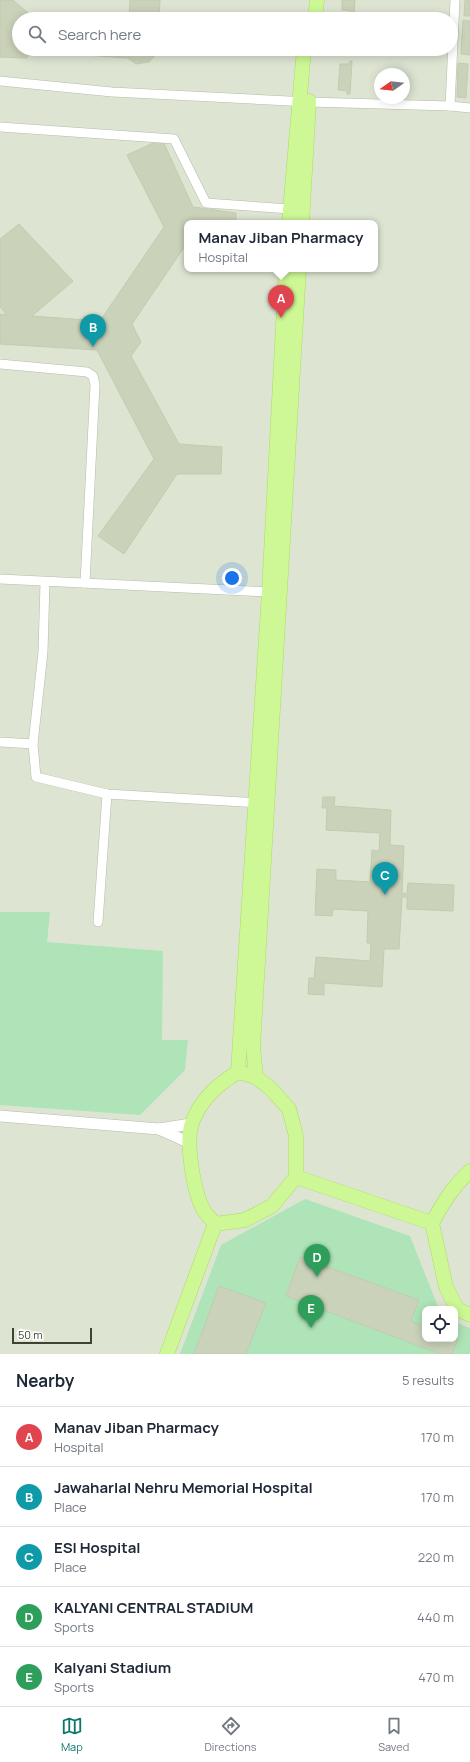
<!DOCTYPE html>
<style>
:root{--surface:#fff;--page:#f6f6f7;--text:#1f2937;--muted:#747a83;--line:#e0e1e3;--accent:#0f766e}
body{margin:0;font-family:Manrope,sans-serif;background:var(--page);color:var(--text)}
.controls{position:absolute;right:12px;bottom:12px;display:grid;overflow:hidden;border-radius:8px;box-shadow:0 2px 10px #0003}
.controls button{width:36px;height:36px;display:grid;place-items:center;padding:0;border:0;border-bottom:1px solid var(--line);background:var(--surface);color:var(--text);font:20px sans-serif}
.compass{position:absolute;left:374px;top:68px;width:36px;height:36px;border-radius:50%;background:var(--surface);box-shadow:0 2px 10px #0003;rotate:256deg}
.scale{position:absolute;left:12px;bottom:10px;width:80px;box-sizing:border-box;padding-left:4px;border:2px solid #3e4334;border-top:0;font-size:11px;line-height:14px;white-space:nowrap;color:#3e4334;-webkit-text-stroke:3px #fff;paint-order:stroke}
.you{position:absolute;left:232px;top:578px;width:14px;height:14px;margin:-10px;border:3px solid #fff;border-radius:50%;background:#1a73e8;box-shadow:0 0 0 6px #1a73e833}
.badge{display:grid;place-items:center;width:26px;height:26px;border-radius:50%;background:var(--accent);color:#fff;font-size:13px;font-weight:700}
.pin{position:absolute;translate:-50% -33px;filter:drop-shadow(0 1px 2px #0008)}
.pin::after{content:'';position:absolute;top:21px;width:14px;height:12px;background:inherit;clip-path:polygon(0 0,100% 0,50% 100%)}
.popup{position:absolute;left:184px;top:220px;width:194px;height:52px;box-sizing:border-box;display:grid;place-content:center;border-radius:8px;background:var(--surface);filter:drop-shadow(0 1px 3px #0005);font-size:13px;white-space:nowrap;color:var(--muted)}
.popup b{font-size:15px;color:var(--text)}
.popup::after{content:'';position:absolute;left:50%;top:100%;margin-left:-8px;border:8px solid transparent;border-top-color:var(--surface)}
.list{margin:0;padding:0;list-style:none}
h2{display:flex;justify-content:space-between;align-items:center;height:52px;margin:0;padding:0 16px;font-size:17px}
h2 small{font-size:13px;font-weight:400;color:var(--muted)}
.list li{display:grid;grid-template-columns:26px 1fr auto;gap:12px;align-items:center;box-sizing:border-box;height:60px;padding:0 16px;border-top:1px solid var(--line)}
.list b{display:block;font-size:15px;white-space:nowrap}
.list p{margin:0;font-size:13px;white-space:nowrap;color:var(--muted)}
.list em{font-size:13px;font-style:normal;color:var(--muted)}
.icon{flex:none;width:22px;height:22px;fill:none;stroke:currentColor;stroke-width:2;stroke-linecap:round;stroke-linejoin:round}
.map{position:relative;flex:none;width:470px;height:1354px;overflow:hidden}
.search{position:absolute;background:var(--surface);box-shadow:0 2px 10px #0003;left:12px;right:12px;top:12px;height:44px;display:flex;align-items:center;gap:10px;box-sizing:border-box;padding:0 14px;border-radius:22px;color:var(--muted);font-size:15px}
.sheet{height:352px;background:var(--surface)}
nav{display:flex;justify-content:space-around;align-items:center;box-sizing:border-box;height:56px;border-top:1px solid var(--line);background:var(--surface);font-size:11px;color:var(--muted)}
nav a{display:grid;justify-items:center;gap:2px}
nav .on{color:var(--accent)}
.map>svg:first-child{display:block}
.residential{fill:#dde5d2;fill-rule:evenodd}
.green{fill:#aee4b7}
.building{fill:#cad2ba;stroke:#c2ccae}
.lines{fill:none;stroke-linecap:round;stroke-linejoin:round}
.minor-casing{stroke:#b4bca7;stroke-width:10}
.tertiary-casing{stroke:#b4bca7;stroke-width:12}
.primary-casing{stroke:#abdc66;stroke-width:15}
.minor{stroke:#fff;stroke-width:9}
.tertiary{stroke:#fff;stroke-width:11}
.primary{stroke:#cdf895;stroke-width:14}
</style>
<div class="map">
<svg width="470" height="1354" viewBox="0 0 470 1354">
<rect width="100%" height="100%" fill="#ebf1e4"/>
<path class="residential" d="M 0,0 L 470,0 L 470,1354 L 0,1354 ZM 19,19 L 451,19 L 451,49 L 19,49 ZM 380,74 L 404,74 L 404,98 L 380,98 ZM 187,223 L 375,223 L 375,269 L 187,269 ZM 425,1309 L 455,1309 L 455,1339 L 425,1339 Z"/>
<g class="green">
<path d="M 0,912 L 50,912 L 47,942 L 163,951 L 162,1040 L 188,1040 L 185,1070 L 140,1115 L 0,1105 Z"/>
<path d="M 305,1199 L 410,1236 L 439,1309 L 425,1309 L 425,1339 L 455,1339 L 455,1322 L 470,1328 L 470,1354 L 180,1354 L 221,1245 Z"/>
</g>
<g class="building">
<path d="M 0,0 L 13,0 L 35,19 L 19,19 L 19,49 L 36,49 L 26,58 L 0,57 Z"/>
<path d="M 130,0 L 160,0 L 159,19 L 129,19 Z"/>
<path d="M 342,0 L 355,0 L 354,14 L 351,13 L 351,11 L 342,10 Z"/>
<path d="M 465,0 L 470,0 L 470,16 L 464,16 Z"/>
<path d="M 463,20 L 470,21 L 470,55 L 461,54 Z"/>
<path d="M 56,49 L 158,49 L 158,52 L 149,62 L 136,64 L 128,58 L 55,53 Z"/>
<path d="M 340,49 L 352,49 L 352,54 L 349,54 L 349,51 L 340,50 Z"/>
<path d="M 350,61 L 352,61 L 350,94 L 347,94 L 347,91 L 338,90 L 340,64 L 349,64 Z"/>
<path d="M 458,63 L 468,64 L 466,98 L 457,97 Z"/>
<path d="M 162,139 L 193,207 L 236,213 L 236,223 L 187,223 L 187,243 L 132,324 L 141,342 L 131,356 L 179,444 L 222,447 L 221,474 L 177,474 L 124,554 L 98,536 L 154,459 L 97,350 L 0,344 L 0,314 L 7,315 L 0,307 L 0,239 L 19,224 L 73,281 L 32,316 L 100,321 L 164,227 L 127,155 Z"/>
<path d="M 323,797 L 335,797 L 334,806 L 391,810 L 390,845 L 404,846 L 402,893 L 407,894 L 408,883 L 454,885 L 453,911 L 407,909 L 407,897 L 402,897 L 399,949 L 384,949 L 382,987 L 324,983 L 324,995 L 308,994 L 309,978 L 314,978 L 316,957 L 370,961 L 371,943 L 367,943 L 368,911 L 333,909 L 332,916 L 315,915 L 317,869 L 336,870 L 336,880 L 370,882 L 372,850 L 379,851 L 380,833 L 326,830 L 327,808 L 322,808 Z"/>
<path d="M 300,1257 L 419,1300 L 411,1321 L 425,1326 L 425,1339 L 458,1339 L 452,1354 L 440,1354 L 286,1296 Z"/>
<path d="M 219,1286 L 266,1303 L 246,1354 L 194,1354 Z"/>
</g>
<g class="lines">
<g class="minor-casing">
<g id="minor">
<path d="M 455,0 L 450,106 L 470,108"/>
<path d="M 0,81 L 112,92 L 309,102 L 450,106"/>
<path d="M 0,127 L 174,139 L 206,203 L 290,209"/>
<path d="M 0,364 L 87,372 L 93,376 L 95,385 L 85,583"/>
<path d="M 0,579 L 269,592"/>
<path d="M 45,582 L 43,652 L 33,744 L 36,777 L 107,794 L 261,803"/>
<path d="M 0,742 L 33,744"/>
<path d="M 98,922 L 107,794"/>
</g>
</g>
<g class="tertiary-casing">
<g id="tertiary">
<path d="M 0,1116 L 159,1129 L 190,1143"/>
<path d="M 159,1129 L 191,1124"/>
</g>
</g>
<g class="primary-casing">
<g id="primary">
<path d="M 315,19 L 317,0"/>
<path d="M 289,223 L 304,49"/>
<path d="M 302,223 L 309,101"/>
<path d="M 238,1072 L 269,592 L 286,269"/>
<path d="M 238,1072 L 256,1077 L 271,1089 L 289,1109 L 296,1136 L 296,1177 L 272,1206 L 245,1220 L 215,1224 C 211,1219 206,1214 203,1209 C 194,1192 185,1141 192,1123 C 200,1100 218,1084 238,1072 Z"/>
<path d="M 256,1077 L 253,1046 L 299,269"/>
<path d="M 470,1171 C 453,1186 443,1203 432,1223 L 446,1287 L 457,1309 L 470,1315"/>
<path d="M 296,1177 L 432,1223"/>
<path d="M 167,1354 L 215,1224"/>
</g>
</g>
<use href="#minor" class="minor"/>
<use href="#tertiary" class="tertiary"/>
<use href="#primary" class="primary"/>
</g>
</svg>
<div class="controls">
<button><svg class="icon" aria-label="locate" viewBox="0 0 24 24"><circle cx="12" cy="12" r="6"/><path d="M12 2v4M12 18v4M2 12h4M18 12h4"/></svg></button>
</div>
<svg class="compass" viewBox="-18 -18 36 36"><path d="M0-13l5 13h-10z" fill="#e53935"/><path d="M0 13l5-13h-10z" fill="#747a83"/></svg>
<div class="scale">50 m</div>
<div class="you"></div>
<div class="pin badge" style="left:281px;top:318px;background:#e0444e">A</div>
<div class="popup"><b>Manav Jiban Pharmacy</b>Hospital</div>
<div class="pin badge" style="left:93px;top:347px;background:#0f9aa8">B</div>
<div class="pin badge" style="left:385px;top:895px;background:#0f9aa8">C</div>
<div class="pin badge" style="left:317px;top:1277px;background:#2e9e5b">D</div>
<div class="pin badge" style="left:311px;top:1328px;background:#2e9e5b">E</div>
<div class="search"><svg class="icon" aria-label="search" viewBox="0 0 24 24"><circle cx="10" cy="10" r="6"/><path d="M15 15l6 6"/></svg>Search here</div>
</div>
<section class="sheet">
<h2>Nearby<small>5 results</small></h2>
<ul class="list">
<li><span class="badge" style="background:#e0444e">A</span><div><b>Manav Jiban Pharmacy</b><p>Hospital</p></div><em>170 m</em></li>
<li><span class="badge" style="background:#0f9aa8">B</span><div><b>Jawaharlal Nehru Memorial Hospital</b><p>Place</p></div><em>170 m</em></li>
<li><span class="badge" style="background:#0f9aa8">C</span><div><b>ESI Hospital</b><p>Place</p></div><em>220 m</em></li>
<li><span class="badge" style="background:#2e9e5b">D</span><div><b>KALYANI CENTRAL STADIUM</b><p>Sports</p></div><em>440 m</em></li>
<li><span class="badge" style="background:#2e9e5b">E</span><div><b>Kalyani Stadium</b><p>Sports</p></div><em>470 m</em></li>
</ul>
</section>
<nav>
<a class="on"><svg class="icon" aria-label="map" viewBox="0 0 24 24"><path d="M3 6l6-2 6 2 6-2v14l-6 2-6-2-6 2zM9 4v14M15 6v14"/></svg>Map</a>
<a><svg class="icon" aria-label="directions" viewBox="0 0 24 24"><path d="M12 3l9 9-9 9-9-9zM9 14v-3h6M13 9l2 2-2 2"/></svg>Directions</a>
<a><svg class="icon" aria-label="saved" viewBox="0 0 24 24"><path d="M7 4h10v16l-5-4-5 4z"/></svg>Saved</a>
</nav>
